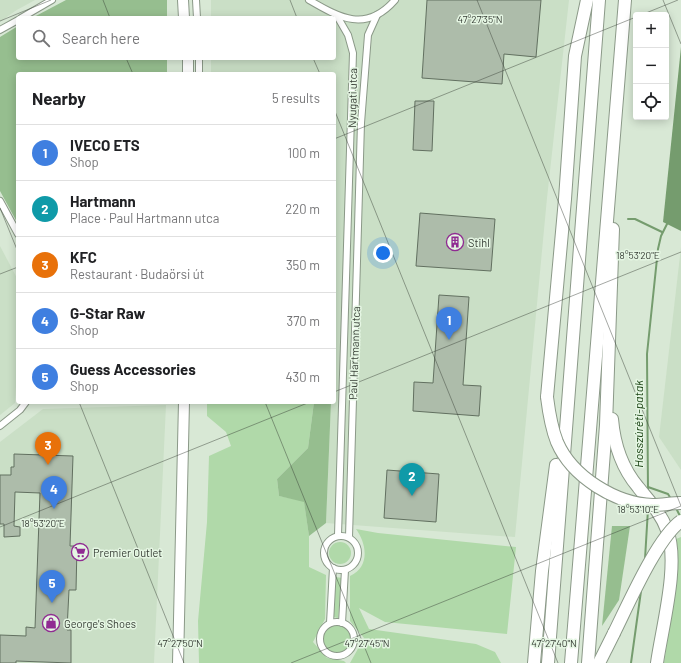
<!DOCTYPE html>
<meta charset="utf-8">
<style>
:root{--surface:#fff;--page:#f6f6f6;--text:#202124;--muted:#757577;--line:#e0e0e0;--accent:#902b92}
body{margin:0;font-family:Barlow,sans-serif;background:var(--page);color:var(--text)}
.controls{position:absolute;right:12px;top:12px;display:grid;overflow:hidden;border-radius:4px;box-shadow:0 2px 10px #0003}
.controls button{width:36px;height:36px;display:grid;place-items:center;padding:0;border:0;border-bottom:1px solid var(--line);background:var(--surface);color:var(--text);font:20px sans-serif}
.you{position:absolute;left:383px;top:253px;width:14px;height:14px;margin:-10px;border:3px solid #fff;border-radius:50%;background:#1a73e8;box-shadow:0 0 0 6px #1a73e833}
.badge{display:grid;place-items:center;width:26px;height:26px;border-radius:50%;background:var(--accent);color:#fff;font-size:13px;font-weight:700}
.pin{position:absolute;translate:-50% -33px;filter:drop-shadow(0 1px 2px #0008)}
.pin::after{content:'';position:absolute;top:21px;width:14px;height:12px;background:inherit;clip-path:polygon(0 0,100% 0,50% 100%)}
.list{margin:0;padding:0;list-style:none}
h2{display:flex;justify-content:space-between;align-items:center;height:52px;margin:0;padding:0 16px;font-size:17px}
h2 small{font-size:13px;font-weight:400;color:var(--muted)}
.list li{display:grid;grid-template-columns:26px 1fr auto;gap:12px;align-items:center;box-sizing:border-box;height:56px;padding:0 16px;border-top:1px solid var(--line)}
.list b{display:block;font-size:15px;white-space:nowrap}
.list p{margin:0;font-size:13px;white-space:nowrap;color:var(--muted)}
.list em{font-size:13px;font-style:normal;color:var(--muted)}
.icon{flex:none;width:22px;height:22px;fill:none;stroke:currentColor;stroke-width:2;stroke-linecap:round;stroke-linejoin:round}
.map{position:relative;flex:none;width:681px;height:663px;overflow:hidden}
.search{position:absolute;background:var(--surface);box-shadow:0 2px 10px #0003;left:16px;top:16px;width:320px;height:44px;display:flex;align-items:center;gap:10px;box-sizing:border-box;padding:0 14px;border-radius:4px;color:var(--muted);font-size:15px}
.panel{position:absolute;background:var(--surface);box-shadow:0 2px 10px #0003;left:16px;top:72px;width:320px;height:332px;border-radius:4px}
.map>svg:first-child{display:block}
.built{fill:#cadfc6}
.green{fill:#b0d9a9}
.forest{fill:#96be8f}
.water{fill:#759c6e}
.lines{fill:none;stroke-linecap:round;stroke-linejoin:round}
.stream{stroke:#759c6e;stroke-width:2}
.building{fill:#adbcaa;stroke:#627060}
.street-casing{stroke:#8b9988;stroke-width:8}
.primary-casing{stroke:#8b9988;stroke-width:12}
.highway-casing{stroke:#8b9988;stroke-width:14}
.street{stroke:#fff;stroke-width:6}
.primary{stroke:#fff;stroke-width:10}
.highway{stroke:#fff;stroke-width:12}
.highway-bridge-casing{stroke:#8b9988;stroke-width:14;stroke-linecap:butt}
.highway-bridge{stroke:#fff;stroke-width:12}
.ticks{fill:none;stroke:#373e36;stroke-width:1;stroke-opacity:0.45}
.labels{text-anchor:middle;dominant-baseline:central;stroke-width:3;stroke-linejoin:round;paint-order:stroke}
.street-label{font-size:11px;fill:#373e36;stroke:#e5f6e3}
.poi-label{font-size:11px;fill:#373e36;stroke:#e5f6e3;text-anchor:start}
.water-label{font-size:12px;font-style:italic;fill:#113a0a;stroke:#e5f6e3}
.ticks-label{font-size:10px;text-anchor:middle;fill:#373e36;stroke:#e5f6e3;stroke-width:3;stroke-linejoin:round;paint-order:stroke}
</style>
<div class="map">
<svg width="681" height="663" viewBox="0 0 681 663">
<rect width="100%" height="100%" fill="#d8e8d5"/>
<g class="built">
<path d="M 0,0 L 35,0 L 15,11 L 0,22 Z"/>
<path d="M 211,0 L 569,0 L 547,198 L 515,537 L 326,523 L 331,402 L 334,402 L 334,74 L 211,74 L 211,58 L 334,58 L 334,18 L 211,18 Z"/>
<path d="M 0,246 L 18,280 L 18,351 L 15,403 L 0,415 Z"/>
<path d="M 681,247 L 681,470 L 659,437 Z"/>
<path d="M 166,405 L 154,663 L 0,663 L 0,442 L 43,409 Z"/>
</g>
<g class="green">
<path d="M 207,402 L 314,402 L 308,448 L 277,479 L 279,496 L 304,501 L 309,536 L 309,567 L 326,575 L 325,619 L 313,642 L 327,658 L 344,661 L 346,663 L 199,663 L 198,621 L 207,522 L 209,456 L 231,446 L 226,432 L 207,416 Z"/>
<path d="M 356,529 L 378,533 L 516,547 L 507,634 L 385,622 L 359,608 L 369,629 L 476,644 L 495,652 L 501,663 L 350,663 L 364,638 L 350,621 L 350,576 C 370,567 367,544 356,529 Z"/>
<path d="M 681,537 L 681,663 L 664,663 L 677,576 L 676,539 Z"/>
<circle cx="340" cy="553" r="11"/>
<path d="M 336,577 L 342,578 L 338,618 L 333,617 Z"/>
<circle cx="337" cy="639" r="14"/>
</g>
<g class="forest">
<path d="M 66,0 L 167,0 L 167,18 L 32,18 Z"/>
<path d="M 18,26 L 18,58 L 167,58 L 167,74 L 18,74 L 18,224 L 0,191 L 0,37 Z"/>
<path d="M 314,402 L 331,402 L 326,523 L 309,536 L 304,502 L 279,496 L 277,479 L 308,448 Z"/>
<path d="M 612,526 L 630,526 L 619,600 L 602,626 Z"/>
</g>
<path class="water" d="M 681,47 L 681,231 L 663,222 Z"/>
<g class="lines">
<g class="stream">
<path d="M 628,219 L 635,219 L 662,232"/>
<path d="M 648,487 L 668,494 L 671,499"/>
<path d="M 648,493 L 647,354 L 658,249 L 661,236 L 668,222"/>
<path d="M 676,508 L 680,516"/>
<path d="M 645,559 L 648,509"/>
<path d="M 631,663 L 641,591"/>
</g>
</g>
<g class="building">
<path d="M 427,0 L 541,0 L 536,57 L 504,54 L 502,84 L 422,78 Z"/>
<path d="M 415,101 L 434,101 L 432,151 L 413,150 Z"/>
<path d="M 420,213 L 495,219 L 491,271 L 416,266 Z"/>
<path d="M 439,295 L 469,297 L 463,385 L 481,386 L 479,416 L 413,411 L 414,382 L 433,383 Z"/>
<path d="M 14,454 L 73,456 L 70,546 L 77,546 L 76,590 L 69,590 L 67,630 L 71,630 L 71,663 L 16,661 L 16,663 L 0,663 L 0,635 L 26,636 L 26,627 L 35,628 L 40,493 L 15,492 L 14,526 L 20,527 L 20,536 L 4,537 L 4,524 L 0,524 L 0,475 L 11,475 L 11,467 L 14,467 Z"/>
<path d="M 387,470 L 439,474 L 436,522 L 384,518 Z"/>
</g>
<g class="lines">
<g class="street-casing">
<g id="street">
<path d="M 196,0 L 197,18"/>
<path d="M 309,0 C 340,18 366,33 395,0"/>
<path d="M 337,16 L 348,35 L 353,53 L 338,535"/>
<path d="M 21,18 L 52,0"/>
<path d="M 0,30 L 18,20"/>
<path d="M 199,58 L 199,74"/>
<path d="M 0,201 L 18,234"/>
<path d="M 0,426 L 20,410 L 26,402"/>
<circle cx="341" cy="553" r="17"/>
<path d="M 349,537 L 361,123 L 368,35 L 377,15"/>
<circle cx="337" cy="639" r="17"/>
<path d="M 330,623 L 333,568"/>
<path d="M 342,623 L 345,570"/>
</g>
</g>
<g class="primary-casing">
<g id="primary">
<path d="M 183,0 L 184,18"/>
<path d="M 188,74 L 188,58"/>
<path d="M 178,663 L 184,402"/>
</g>
</g>
<g class="highway-casing">
<g id="highway">
<path d="M 547,397 L 565,199 L 575,56 L 587,0"/>
<path d="M 612,419 C 614,443 622,468 638,487 C 649,501 661,513 667,530 C 680,563 662,627 657,663"/>
<path d="M 534,663 L 542,571 L 556,465"/>
<path d="M 548,663 L 599,0"/>
<path d="M 571,663 L 625,0"/>
<path d="M 588,663 L 606,425 L 613,229"/>
<path d="M 599,663 L 614,633"/>
</g>
</g>
<use href="#street" class="street"/>
<use href="#primary" class="primary"/>
<use href="#highway" class="highway"/>
<g class="highway-bridge-casing">
<g id="highway-bridge">
<path d="M 547,397 C 549,413 551,427 557,442 C 572,477 616,504 653,505 C 662,505 672,503 681,503"/>
<path d="M 614,633 C 628,605 657,538 681,521"/>
</g>
</g>
<use href="#highway-bridge" class="highway-bridge"/>
</g>
<path class="ticks" d="M 103,0 L 110,18M 290,0 L 297,18M 477,0 L 681,506M 663,0 L 681,44M 641,15 L 678,0M 0,21 L 51,0M 126,58 L 133,74M 313,58 L 320,74M 334,109 L 558,663M 334,139 L 636,17M 0,208 L 18,252M 0,274 L 18,267M 334,392 L 681,252M 79,402 L 184,663M 265,402 L 371,663M 0,527 L 310,402M 291,663 L 681,506"/>
<defs>
<g id="building-ring" transform="scale(0.9)"><circle r="9.5" fill="#e5f6e3" stroke="#902b92" stroke-width="1.5"/><path d="M-4-6H4V6H1V3H-1V6H-4ZM-2.5-4.3h1.7v1.8h-1.7ZM.8-4.3h1.7v1.8H.8ZM-2.5-1h1.7V.8h-1.7ZM.8-1h1.7V.8H.8Z" fill="#902b92"/></g>
<g id="supermarket-ring" transform="scale(0.9)"><circle r="9.5" fill="#e5f6e3" stroke="#902b92" stroke-width="1.5"/><path d="M-6-5.5h2.5l.6 2H6L4.5 2H-2.5L-4.4-4H-6ZM-1.5 3.2a1.3 1.3 0 1 0 .1 0ZM3 3.2a1.3 1.3 0 1 0 .1 0Z" fill="#902b92"/></g>
<g id="shop-ring" transform="scale(0.9)"><circle r="9.5" fill="#e5f6e3" stroke="#902b92" stroke-width="1.5"/><path d="M-5-2.5h2.3a2.7 3.5 0 0 1 5.4 0H5L5.5 6h-11ZM-1.5-2.5h3a1.5 2.3 0 0 0-3 0Z" fill="#902b92"/></g>
</defs>
<g fill-rule="evenodd">
<use href="#building-ring" x="455" y="242"/>
<use href="#supermarket-ring" x="80" y="552"/>
<use href="#shop-ring" x="51" y="623"/>
</g>
<g class="labels">
<g class="street-label">
<text transform="translate(352 98) rotate(-89)">Nyugati utca</text>
<text transform="translate(354 353) rotate(-88)">Paul Hartmann utca</text>
</g>
<g class="poi-label">
<text x="468" y="242">Stihl</text>
<text x="93" y="552">Premier Outlet</text>
<text x="64" y="623">George's Shoes</text>
</g>
<g class="water-label">
<text transform="translate(638 424) rotate(-90)">Hosszúréti-patak</text>
</g>
</g>
<g class="ticks-label">
<text x="480" y="23">47°27'35"N</text>
<text x="638" y="259">18°53'20"E</text>
<text x="638" y="513">18°53'10"E</text>
<text x="43" y="527">18°53'20"E</text>
<text x="180" y="647">47°27'50"N</text>
<text x="367" y="647">47°27'45"N</text>
<text x="554" y="647">47°27'40"N</text>
</g>
</svg>
<div class="controls">
<button>+</button>
<button>−</button>
<button><svg class="icon" aria-label="locate" viewBox="0 0 24 24"><circle cx="12" cy="12" r="6"/><path d="M12 2v4M12 18v4M2 12h4M18 12h4"/></svg></button>
</div>
<div class="you"></div>
<div class="pin badge" style="left:449px;top:340px;background:#3f7fe0">1</div>
<div class="pin badge" style="left:412px;top:496px;background:#0f9aa8">2</div>
<div class="pin badge" style="left:48px;top:465px;background:#e8710a">3</div>
<div class="pin badge" style="left:54px;top:509px;background:#3f7fe0">4</div>
<div class="pin badge" style="left:52px;top:603px;background:#3f7fe0">5</div>
<div class="search"><svg class="icon" aria-label="search" viewBox="0 0 24 24"><circle cx="10" cy="10" r="6"/><path d="M15 15l6 6"/></svg>Search here</div>
<section class="panel">
<h2>Nearby<small>5 results</small></h2>
<ul class="list">
<li><span class="badge" style="background:#3f7fe0">1</span><div><b>IVECO ETS</b><p>Shop</p></div><em>100 m</em></li>
<li><span class="badge" style="background:#0f9aa8">2</span><div><b>Hartmann</b><p>Place · Paul Hartmann utca</p></div><em>220 m</em></li>
<li><span class="badge" style="background:#e8710a">3</span><div><b>KFC</b><p>Restaurant · Budaörsi út</p></div><em>350 m</em></li>
<li><span class="badge" style="background:#3f7fe0">4</span><div><b>G-Star Raw</b><p>Shop</p></div><em>370 m</em></li>
<li><span class="badge" style="background:#3f7fe0">5</span><div><b>Guess Accessories</b><p>Shop</p></div><em>430 m</em></li>
</ul>
</section>
</div>
